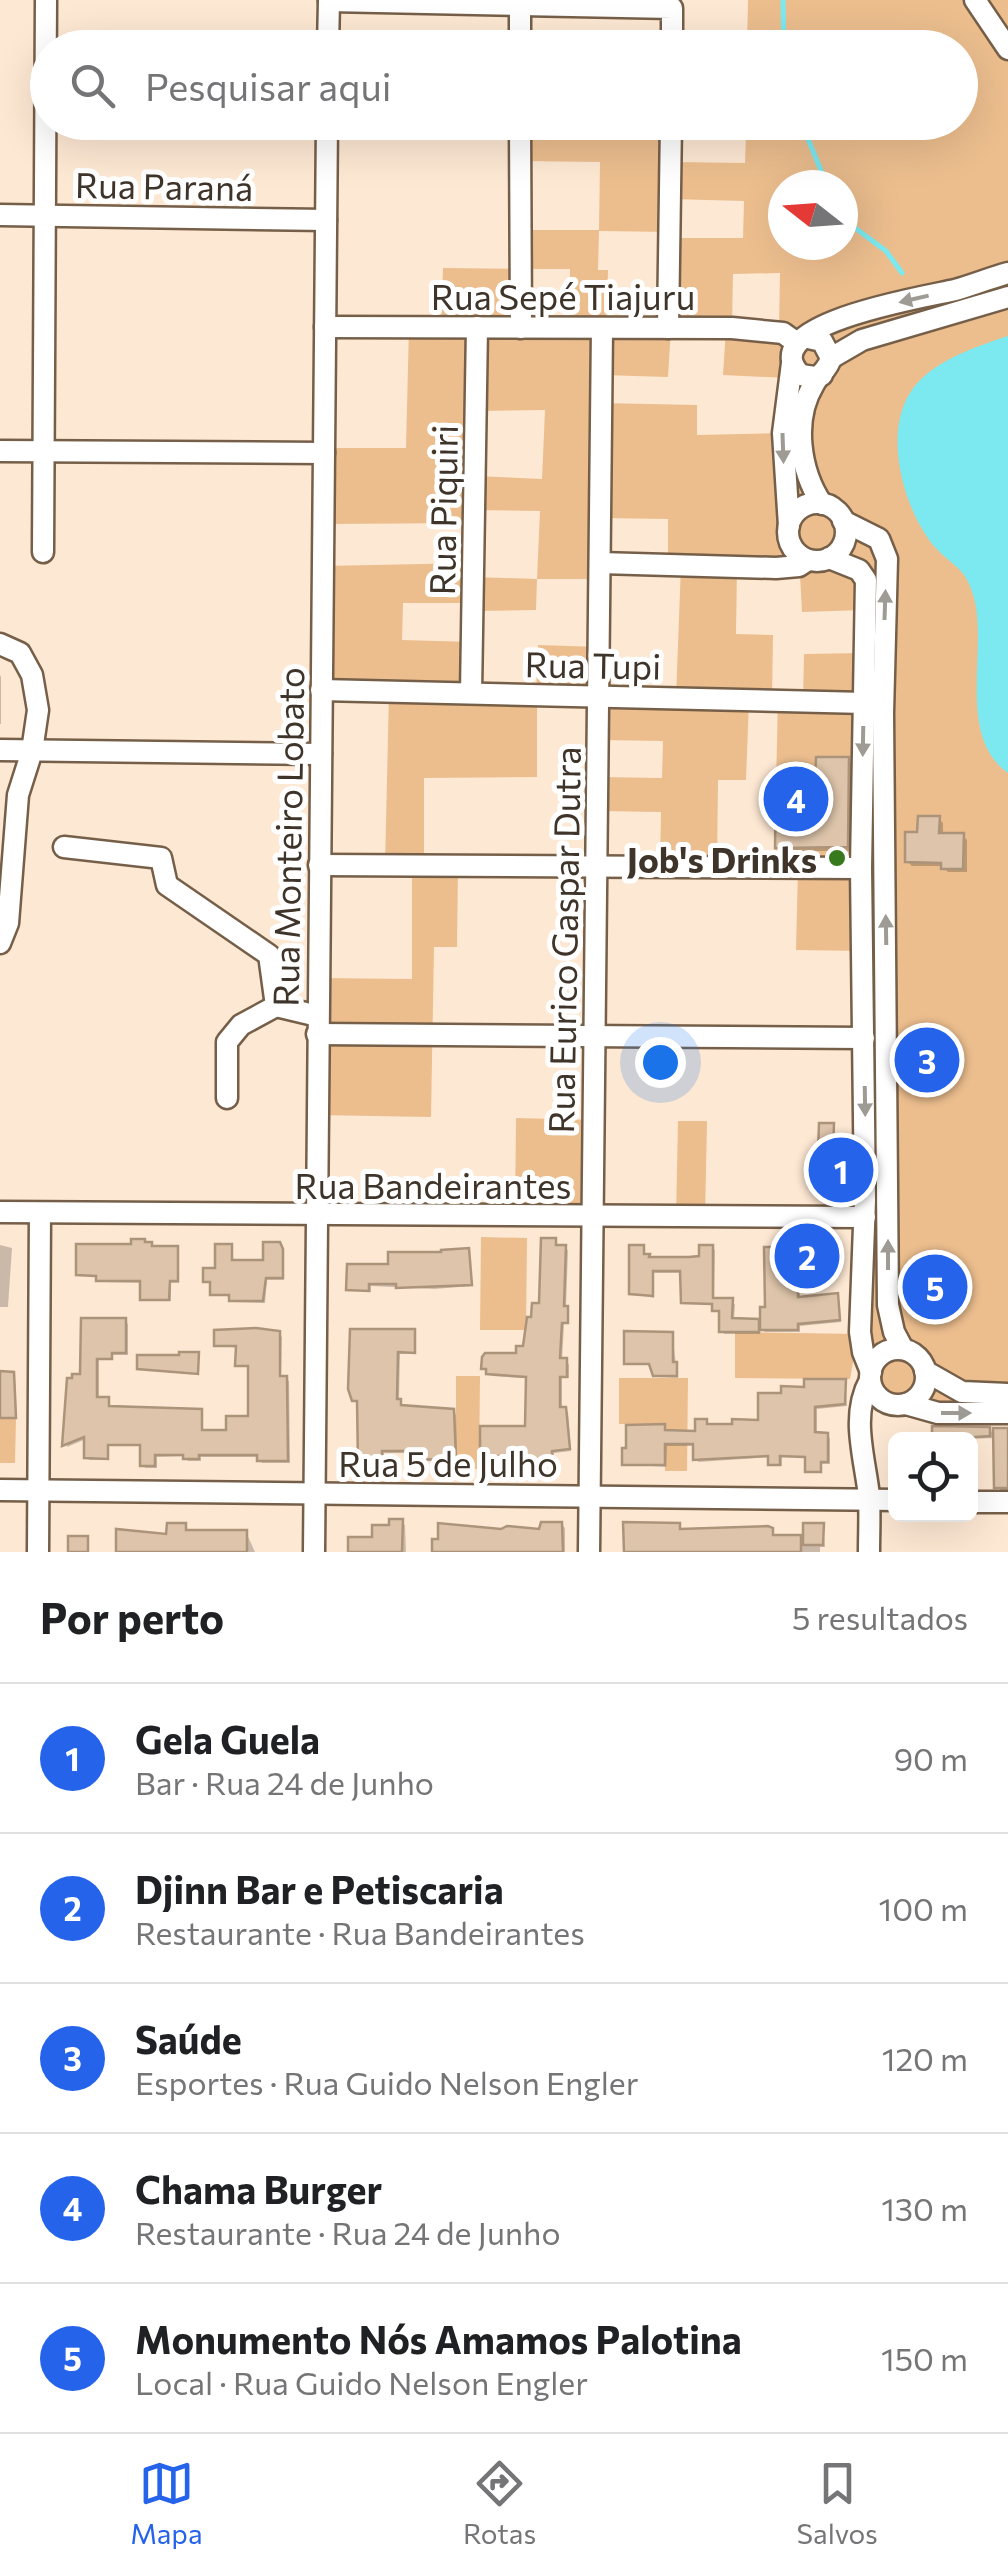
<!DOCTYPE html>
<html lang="pt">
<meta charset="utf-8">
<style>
:root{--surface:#fff;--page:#f2f2f2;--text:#202124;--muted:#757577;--line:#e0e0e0;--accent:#2563eb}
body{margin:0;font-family:Commissioner,sans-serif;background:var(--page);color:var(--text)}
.controls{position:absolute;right:30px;bottom:30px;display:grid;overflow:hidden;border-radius:15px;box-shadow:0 10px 40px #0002}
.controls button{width:90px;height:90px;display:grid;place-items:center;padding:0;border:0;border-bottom:2px solid var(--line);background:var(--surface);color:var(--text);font:50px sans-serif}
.compass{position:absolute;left:768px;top:170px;width:90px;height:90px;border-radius:50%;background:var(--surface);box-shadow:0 10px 40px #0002;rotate:287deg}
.you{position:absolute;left:660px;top:1062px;width:35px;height:35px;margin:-25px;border:8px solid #fff;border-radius:50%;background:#1a73e8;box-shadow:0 0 0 15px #1a73e833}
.badge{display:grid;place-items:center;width:65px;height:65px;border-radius:50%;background:var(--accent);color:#fff;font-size:32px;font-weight:700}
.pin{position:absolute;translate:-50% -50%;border:5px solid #fff;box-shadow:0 2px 10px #0006}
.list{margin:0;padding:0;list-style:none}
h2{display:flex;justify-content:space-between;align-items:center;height:130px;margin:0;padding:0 40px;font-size:42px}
h2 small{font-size:32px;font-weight:400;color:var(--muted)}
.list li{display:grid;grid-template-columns:65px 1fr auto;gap:30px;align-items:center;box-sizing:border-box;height:150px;padding:0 40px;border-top:2px solid var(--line)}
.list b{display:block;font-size:38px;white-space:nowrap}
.list p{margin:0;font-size:32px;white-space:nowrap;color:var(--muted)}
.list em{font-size:32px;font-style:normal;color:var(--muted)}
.icon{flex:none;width:55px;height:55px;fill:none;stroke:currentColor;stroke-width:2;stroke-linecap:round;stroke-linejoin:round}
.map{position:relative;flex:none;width:1008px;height:1552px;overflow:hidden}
.search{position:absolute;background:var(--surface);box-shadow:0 10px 40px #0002;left:30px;right:30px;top:30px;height:110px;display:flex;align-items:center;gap:25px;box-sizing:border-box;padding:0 35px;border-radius:55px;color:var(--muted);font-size:38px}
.sheet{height:880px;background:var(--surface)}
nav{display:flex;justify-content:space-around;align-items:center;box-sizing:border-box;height:140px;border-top:2px solid var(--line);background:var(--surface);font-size:28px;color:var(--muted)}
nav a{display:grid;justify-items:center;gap:5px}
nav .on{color:var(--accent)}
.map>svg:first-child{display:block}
.green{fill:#ecbe8e;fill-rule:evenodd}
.water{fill:#7ce9f0}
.shadow{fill:#0003}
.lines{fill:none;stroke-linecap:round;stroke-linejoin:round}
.stream{stroke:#7ce9f0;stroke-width:5}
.building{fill:#ddc4aa;stroke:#ac947b;stroke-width:2.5}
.minor-casing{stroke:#765f48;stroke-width:25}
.minor{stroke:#fff;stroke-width:20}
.oneway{fill:#9e9a94}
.poi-dot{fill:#367a1d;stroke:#fff;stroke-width:4}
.labels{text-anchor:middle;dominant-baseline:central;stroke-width:10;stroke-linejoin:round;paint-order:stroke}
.street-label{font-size:35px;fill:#3e342a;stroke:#fff}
.poi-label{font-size:35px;font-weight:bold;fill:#3e342a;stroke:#fff;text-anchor:end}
</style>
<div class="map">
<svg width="1008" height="1552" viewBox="0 0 1008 1552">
<rect width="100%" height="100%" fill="#fde8d3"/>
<g class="green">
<path d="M 748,0 L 1008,0 L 1008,1413 C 979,1412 893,1417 876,1391 C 870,1381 870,1364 868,1352 L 862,951 L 796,950 L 798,869 L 774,868 L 778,700 L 803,700 L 804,654 L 863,653 L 863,610 L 802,612 L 799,555 L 790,544 L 786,559 L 737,567 L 736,634 L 773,635 L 772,700 L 749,700 L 746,780 L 718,780 L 717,868 L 660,868 L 661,812 L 598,811 L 599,777 L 662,778 L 663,741 L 599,740 L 598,696 L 537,695 L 537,777 L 424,778 L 424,866 L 458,866 L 457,947 L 434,947 L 431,1117 L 316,1115 L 318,978 L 412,979 L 412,866 L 385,866 L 389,692 L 321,690 L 322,566 L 473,563 L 474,577 L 537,579 L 540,511 L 475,510 L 474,523 L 323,524 L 324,448 L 406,448 L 409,327 L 441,327 L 443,268 L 520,269 L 520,230 L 599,230 L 600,162 L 520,161 L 520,129 L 445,126 L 445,123 L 520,122 L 521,128 L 670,133 L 671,122 L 960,122 L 960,48 L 747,47 ZM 671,133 L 746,135 L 745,163 L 671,162 ZM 783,185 L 843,185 L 843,245 L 783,245 ZM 670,199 L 744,201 L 743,238 L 669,238 L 668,328 L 607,328 L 608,270 L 598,270 L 599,231 L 669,232 ZM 521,269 L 570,269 L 570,328 L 521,327 ZM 780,273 L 779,327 L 732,327 L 733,274 ZM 671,328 L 726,328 L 723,375 L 787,378 L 783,433 L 697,435 L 697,405 L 601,403 L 602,375 L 668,377 ZM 545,410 L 542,479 L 475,476 L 477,411 ZM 601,518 L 668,519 L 668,564 L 681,565 L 676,698 L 599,696 L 599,647 L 538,645 L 536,695 L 471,693 L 472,642 L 402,640 L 403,603 L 472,603 L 473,611 L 536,610 L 537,579 L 600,579 Z"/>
<path d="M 516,1118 L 593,1120 L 592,1217 L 515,1217 Z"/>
<path d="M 678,1121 L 707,1121 L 705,1217 L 676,1217 Z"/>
<path d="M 481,1237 L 527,1238 L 526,1330 L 480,1330 Z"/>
<path d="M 735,1332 L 858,1334 L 850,1379 L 735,1378 Z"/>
<path d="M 456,1376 L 480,1376 L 479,1469 L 456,1469 Z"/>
<path d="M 619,1378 L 688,1378 L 687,1471 L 665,1471 L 665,1424 L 619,1424 Z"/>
<path d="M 0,1418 L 16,1418 L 15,1463 L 0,1463 Z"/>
</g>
<path class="water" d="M 1008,336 L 1008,773 C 956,736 988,651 974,598 C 965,565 953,568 933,545 C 904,509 883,435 910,393 C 929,362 975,347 1008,336 Z"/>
<g class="shadow">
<path d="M 576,122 L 575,126 L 553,123 L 553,122 Z"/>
<path d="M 0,675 L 1,677 L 1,724 L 0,724 Z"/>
<path d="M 848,760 L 853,764 L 851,851 L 782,851 L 777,847 L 818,782 Z"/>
<path d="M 939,819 L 943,823 L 943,835 L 963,835 L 967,840 L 967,872 L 948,872 L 942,866 L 912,866 L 907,861 Z"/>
<path d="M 940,1048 L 942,1077 L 918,1076 L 915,1073 Z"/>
<path d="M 833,1126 L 835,1154 L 823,1154 L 821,1152 Z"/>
<path d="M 555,1240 L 558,1248 L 568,1250 L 566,1308 L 569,1311 L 569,1324 L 564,1324 L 562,1361 L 569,1364 L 569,1378 L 562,1378 L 562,1410 L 568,1412 L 571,1451 L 554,1453 L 554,1462 L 531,1462 L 529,1458 L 485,1458 L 483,1455 L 527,1428 L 528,1378 L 492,1376 L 484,1368 L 519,1356 L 525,1348 L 541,1306 Z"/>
<path d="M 814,1242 L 817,1245 L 817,1274 L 800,1275 L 800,1299 L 837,1296 L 841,1322 L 800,1326 L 800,1332 L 765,1332 L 760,1327 L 760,1334 L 724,1334 L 722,1313 L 715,1310 L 715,1305 L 683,1302 L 683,1273 L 654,1273 L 654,1298 L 631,1293 L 643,1247 L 645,1256 L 651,1259 L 702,1258 L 712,1247 L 715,1250 L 714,1301 L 735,1304 L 734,1321 L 758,1321 L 762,1326 L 801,1250 Z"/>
<path d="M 0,1245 L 12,1248 L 8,1307 L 0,1307 Z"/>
<path d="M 147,1245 L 179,1251 L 179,1283 L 171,1283 L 171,1301 L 145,1301 L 143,1283 L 102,1282 L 99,1277 L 79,1274 Z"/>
<path d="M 231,1246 L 234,1262 L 266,1262 L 282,1247 L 284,1280 L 267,1280 L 265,1303 L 234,1302 L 232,1297 L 213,1294 L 213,1283 L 205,1281 L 217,1270 Z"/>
<path d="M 468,1250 L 473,1286 L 434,1289 L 371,1286 L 371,1292 L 349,1289 L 391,1266 Z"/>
<path d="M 125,1321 L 128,1324 L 128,1355 L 113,1355 L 113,1360 L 99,1360 L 99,1399 L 108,1399 L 111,1409 L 201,1411 L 203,1433 L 228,1433 L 250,1418 L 251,1368 L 238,1365 L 238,1348 L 216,1345 L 279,1334 L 282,1337 L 281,1378 L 289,1381 L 290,1463 L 262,1463 L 259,1457 L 201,1457 L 201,1461 L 188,1461 L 184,1456 L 157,1457 L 157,1468 L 145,1468 L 143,1446 L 109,1446 L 109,1460 L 89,1460 L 86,1439 L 67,1447 L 70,1380 L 83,1376 Z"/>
<path d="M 414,1332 L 416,1354 L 400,1354 L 399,1400 L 403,1408 L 456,1414 L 457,1462 L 416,1461 L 413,1453 L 384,1453 L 384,1464 L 363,1464 L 359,1403 L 354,1400 Z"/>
<path d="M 672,1334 L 678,1378 L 658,1377 L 652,1365 L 627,1362 Z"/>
<path d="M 0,1374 L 15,1377 L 17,1419 L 0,1419 Z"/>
<path d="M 845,1382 L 847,1406 L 817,1409 L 817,1435 L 830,1438 L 830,1464 L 822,1464 L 822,1473 L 808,1471 L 808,1458 L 782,1457 L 782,1466 L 773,1466 L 771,1457 L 698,1462 L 696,1446 L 667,1446 L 666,1467 L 624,1464 L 664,1427 L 667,1433 L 697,1434 L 706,1421 L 708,1427 L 760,1423 L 784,1396 Z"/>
<path d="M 989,1429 L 996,1436 L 1008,1430 L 1008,1494 L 996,1487 L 996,1438 L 935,1440 Z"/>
<path d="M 402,1522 L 405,1525 L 406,1552 L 350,1552 Z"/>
<path d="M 561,1524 L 565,1528 L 565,1552 L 434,1552 L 502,1532 L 541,1531 Z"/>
<path d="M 679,1525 L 682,1532 L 772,1530 L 775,1537 L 805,1537 L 823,1525 L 825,1547 L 820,1547 L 820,1552 L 627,1552 Z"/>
<path d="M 185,1526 L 188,1532 L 246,1532 L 255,1552 L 118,1552 L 169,1537 Z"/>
</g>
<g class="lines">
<g class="stream">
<path d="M 783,0 L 784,48"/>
<path d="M 801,122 L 827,185"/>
<path d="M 843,219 L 886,251 L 902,273"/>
</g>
</g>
<g class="building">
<path d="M 816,757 L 849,757 L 848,847 L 775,848 L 776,780 L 815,780 Z"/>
<path d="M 918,816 L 940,816 L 939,833 L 964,833 L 963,869 L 941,869 L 941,863 L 905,862 L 905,832 L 917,832 Z"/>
<path d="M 941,1045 L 940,1075 L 913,1074 L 914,1046 Z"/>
<path d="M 819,1123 L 834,1123 L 833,1153 L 818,1153 Z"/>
<path d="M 541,1238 L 556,1238 L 556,1245 L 566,1245 L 564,1306 L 568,1306 L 568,1323 L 562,1323 L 560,1358 L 567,1358 L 567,1377 L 560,1377 L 560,1407 L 566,1407 L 570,1449 L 552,1451 L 552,1461 L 526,1461 L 526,1456 L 480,1456 L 480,1426 L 525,1426 L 526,1377 L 486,1374 L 486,1369 L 481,1369 L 482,1357 L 485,1353 L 516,1353 L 516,1346 L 523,1346 L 527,1317 L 531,1317 L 532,1303 L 539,1303 Z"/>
<path d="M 131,1239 L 145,1239 L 145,1242 L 152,1242 L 152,1246 L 178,1246 L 178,1281 L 170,1281 L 169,1300 L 140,1300 L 140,1281 L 96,1281 L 96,1276 L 76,1275 L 76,1244 L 131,1244 Z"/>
<path d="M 799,1240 L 815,1240 L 815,1272 L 798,1273 L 798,1297 L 838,1293 L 840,1320 L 798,1324 L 798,1330 L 760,1330 L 760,1307 L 765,1307 L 764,1247 L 799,1247 Z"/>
<path d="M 263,1242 L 280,1242 L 283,1249 L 283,1278 L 266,1278 L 263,1301 L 229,1301 L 229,1295 L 210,1295 L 210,1282 L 203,1282 L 203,1268 L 215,1268 L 215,1244 L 232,1244 L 232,1260 L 263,1260 Z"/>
<path d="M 629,1245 L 644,1245 L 644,1254 L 650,1254 L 649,1257 L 689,1257 L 699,1256 L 699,1245 L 713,1245 L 713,1298 L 733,1298 L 732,1318 L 759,1319 L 759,1332 L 719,1332 L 719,1311 L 712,1311 L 712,1304 L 681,1303 L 680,1271 L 653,1271 L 653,1296 L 629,1294 Z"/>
<path d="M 469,1248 L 472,1285 L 396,1288 L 396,1284 L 369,1284 L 369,1291 L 346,1290 L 347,1264 L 388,1264 L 388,1252 L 441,1252 L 441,1250 Z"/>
<path d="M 81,1318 L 126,1318 L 126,1353 L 112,1353 L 112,1359 L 97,1359 L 97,1397 L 109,1397 L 109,1406 L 202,1409 L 202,1430 L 226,1430 L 226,1416 L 248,1416 L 248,1366 L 235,1366 L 236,1346 L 214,1346 L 214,1330 L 256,1328 L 280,1331 L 280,1376 L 287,1376 L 288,1461 L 257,1461 L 257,1455 L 199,1455 L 199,1459 L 183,1459 L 183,1455 L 155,1455 L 155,1466 L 140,1466 L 140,1445 L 108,1445 L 108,1459 L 84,1458 L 84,1437 L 62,1446 L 67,1378 L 72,1378 L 72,1374 L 80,1374 Z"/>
<path d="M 350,1329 L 415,1329 L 415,1353 L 398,1352 L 397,1399 L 401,1399 L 401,1405 L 454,1409 L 456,1460 L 411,1459 L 411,1451 L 382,1451 L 382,1462 L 358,1463 L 357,1401 L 352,1401 L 348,1389 Z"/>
<path d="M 624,1331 L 673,1332 L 673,1362 L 677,1362 L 677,1376 L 653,1376 L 649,1364 L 624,1364 Z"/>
<path d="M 179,1352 L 199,1352 L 198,1374 L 137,1369 L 137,1355 L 179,1355 Z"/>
<path d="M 0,1371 L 14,1372 L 16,1418 L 0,1418 Z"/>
<path d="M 804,1379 L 846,1379 L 845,1404 L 815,1407 L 815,1432 L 828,1433 L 828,1462 L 821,1462 L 821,1472 L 805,1472 L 805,1457 L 780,1456 L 780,1465 L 768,1465 L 768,1456 L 693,1460 L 693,1444 L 665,1444 L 665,1465 L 622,1465 L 622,1448 L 626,1448 L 626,1425 L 665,1424 L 665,1430 L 695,1431 L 695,1419 L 707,1419 L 707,1424 L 732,1424 L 732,1419 L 758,1420 L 758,1393 L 781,1393 L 781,1386 L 804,1387 Z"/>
<path d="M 932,1426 L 990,1427 L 990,1436 L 932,1440 Z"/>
<path d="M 993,1428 L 1008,1428 L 1008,1488 L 994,1488 Z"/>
<path d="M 389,1519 L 403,1519 L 402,1552 L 348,1552 L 348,1537 L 372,1537 L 372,1525 L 389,1525 Z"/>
<path d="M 541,1522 L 562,1522 L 563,1552 L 432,1552 L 432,1539 L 438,1539 L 438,1523 L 501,1529 L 507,1526 L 539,1529 Z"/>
<path d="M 623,1522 L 680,1523 L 680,1529 L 768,1526 L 773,1528 L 773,1535 L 801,1535 L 801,1552 L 624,1552 Z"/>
<path d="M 167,1523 L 186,1523 L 186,1530 L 247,1530 L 247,1552 L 116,1552 L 116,1529 L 166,1534 Z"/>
<path d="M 803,1523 L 824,1523 L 823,1545 L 803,1545 Z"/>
<rect x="68" y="1536" width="20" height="16"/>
</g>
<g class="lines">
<g class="minor-casing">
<g id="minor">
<path d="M 975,0 L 1008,49"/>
<path d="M 329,1 L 672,8 L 672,48"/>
<path d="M 520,5 L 520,48"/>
<path d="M 328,48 L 329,0"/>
<path d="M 520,122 L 521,328"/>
<path d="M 0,215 L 326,220"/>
<path d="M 325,327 L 732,328 L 783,333 L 797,343"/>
<path d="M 668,328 L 671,122"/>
<path d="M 808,338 L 822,341 L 831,358 C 828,370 819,374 814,384 C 792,420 800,471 822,504"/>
<path d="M 831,358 L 862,340 L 1008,297"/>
<path d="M 822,375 L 815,377 L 801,375 C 749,324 931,296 955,290 C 973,285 990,278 1008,273"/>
<path d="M 0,451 L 324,453"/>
<circle cx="817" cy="532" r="29"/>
<path d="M 843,521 L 879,539 L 887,559 L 883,713 L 888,1305 L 894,1332 L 903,1349"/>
<path d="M 789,526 L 783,433 L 792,363"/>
<path d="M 43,552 L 46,0"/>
<path d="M 829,558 L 859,570 L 866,580 L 861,868 L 865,1200 L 860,1332 L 863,1352 L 871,1372"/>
<path d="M 600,563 L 776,568 L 799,566 L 808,560"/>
<path d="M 0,644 L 20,653 L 32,675 L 38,710 L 32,751 L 18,795 L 8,923 L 0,943"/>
<path d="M 321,690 L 865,703"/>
<path d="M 471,693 L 477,327"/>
<path d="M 0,750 L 321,754"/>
<path d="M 64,847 L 161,858 L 167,885 L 269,955 L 276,1006 L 318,1016"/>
<path d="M 319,865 L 861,868"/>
<path d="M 317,1034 L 864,1038"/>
<path d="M 227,1098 L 227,1042 L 241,1025 L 276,1006"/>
<path d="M 0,1212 L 865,1217"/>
<circle cx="898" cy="1377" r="28"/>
<path d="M 925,1371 L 962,1392 L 1008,1394"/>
<path d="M 906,1404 L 938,1413 L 1008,1413"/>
<path d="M 0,1490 L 896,1500"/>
<path d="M 970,1502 L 1008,1502"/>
<path d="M 38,1552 L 40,1213"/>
<path d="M 314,1552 L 327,122"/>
<path d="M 589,1552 L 602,328"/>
<path d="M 869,1552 C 869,1534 870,1515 869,1496 C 865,1458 850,1416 870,1380"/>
</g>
</g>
<use href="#minor" class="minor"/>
</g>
<defs><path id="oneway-solid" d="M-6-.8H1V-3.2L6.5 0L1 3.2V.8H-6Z" transform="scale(2.5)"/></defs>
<g class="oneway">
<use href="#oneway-solid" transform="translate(914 299) rotate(167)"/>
<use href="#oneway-solid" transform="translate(783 448) rotate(88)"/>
<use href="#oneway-solid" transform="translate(885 605) rotate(-88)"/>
<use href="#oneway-solid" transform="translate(863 741) rotate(91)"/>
<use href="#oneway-solid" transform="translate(886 930) rotate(-91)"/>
<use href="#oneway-solid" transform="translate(865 1101) rotate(89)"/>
<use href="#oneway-solid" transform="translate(888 1255) rotate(-90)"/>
<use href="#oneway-solid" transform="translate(956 1413)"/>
</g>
<circle class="poi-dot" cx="837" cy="858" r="10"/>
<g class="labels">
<g class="street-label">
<text transform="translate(164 185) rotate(1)">Rua Paraná</text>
<text x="563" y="295">Rua Sepé Tiajuru</text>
<text transform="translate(442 510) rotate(-89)">Rua Piquiri</text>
<text transform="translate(593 664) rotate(1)">Rua Tupi</text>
<text transform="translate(287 837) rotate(-89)">Rua Monteiro Lobato</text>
<text transform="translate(563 940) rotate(-89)">Rua Eurico Gaspar Dutra</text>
<text x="433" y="1184">Rua Bandeirantes</text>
<text x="448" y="1462">Rua 5 de Julho</text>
</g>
<g class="poi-label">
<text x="817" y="858">Job's Drinks</text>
</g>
</g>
</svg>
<div class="controls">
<button><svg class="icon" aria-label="locate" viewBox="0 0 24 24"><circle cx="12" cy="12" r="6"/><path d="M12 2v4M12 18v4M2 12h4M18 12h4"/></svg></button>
</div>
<svg class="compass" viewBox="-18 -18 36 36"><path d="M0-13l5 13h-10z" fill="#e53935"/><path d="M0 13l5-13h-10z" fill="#757577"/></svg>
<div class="you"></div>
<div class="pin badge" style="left:841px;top:1170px">1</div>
<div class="pin badge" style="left:807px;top:1256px">2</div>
<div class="pin badge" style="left:927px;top:1060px">3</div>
<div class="pin badge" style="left:796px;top:799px">4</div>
<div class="pin badge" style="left:935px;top:1287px">5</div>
<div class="search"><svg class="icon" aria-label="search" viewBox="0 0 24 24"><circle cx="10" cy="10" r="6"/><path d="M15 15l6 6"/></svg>Pesquisar aqui</div>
</div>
<section class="sheet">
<h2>Por perto<small>5 resultados</small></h2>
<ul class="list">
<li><span class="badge">1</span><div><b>Gela Guela</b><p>Bar · Rua 24 de Junho</p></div><em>90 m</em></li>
<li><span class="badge">2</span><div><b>Djinn Bar e Petiscaria</b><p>Restaurante · Rua Bandeirantes</p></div><em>100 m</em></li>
<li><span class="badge">3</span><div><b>Saúde</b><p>Esportes · Rua Guido Nelson Engler</p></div><em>120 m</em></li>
<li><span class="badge">4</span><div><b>Chama Burger</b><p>Restaurante · Rua 24 de Junho</p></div><em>130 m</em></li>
<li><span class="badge">5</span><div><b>Monumento Nós Amamos Palotina</b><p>Local · Rua Guido Nelson Engler</p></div><em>150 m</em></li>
</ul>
</section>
<nav>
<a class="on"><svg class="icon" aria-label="map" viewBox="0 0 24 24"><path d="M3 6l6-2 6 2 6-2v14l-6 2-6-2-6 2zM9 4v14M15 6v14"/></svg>Mapa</a>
<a><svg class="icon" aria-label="directions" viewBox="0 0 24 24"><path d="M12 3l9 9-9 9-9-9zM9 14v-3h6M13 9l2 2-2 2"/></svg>Rotas</a>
<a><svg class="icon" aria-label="saved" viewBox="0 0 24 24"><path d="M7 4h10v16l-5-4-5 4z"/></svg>Salvos</a>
</nav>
